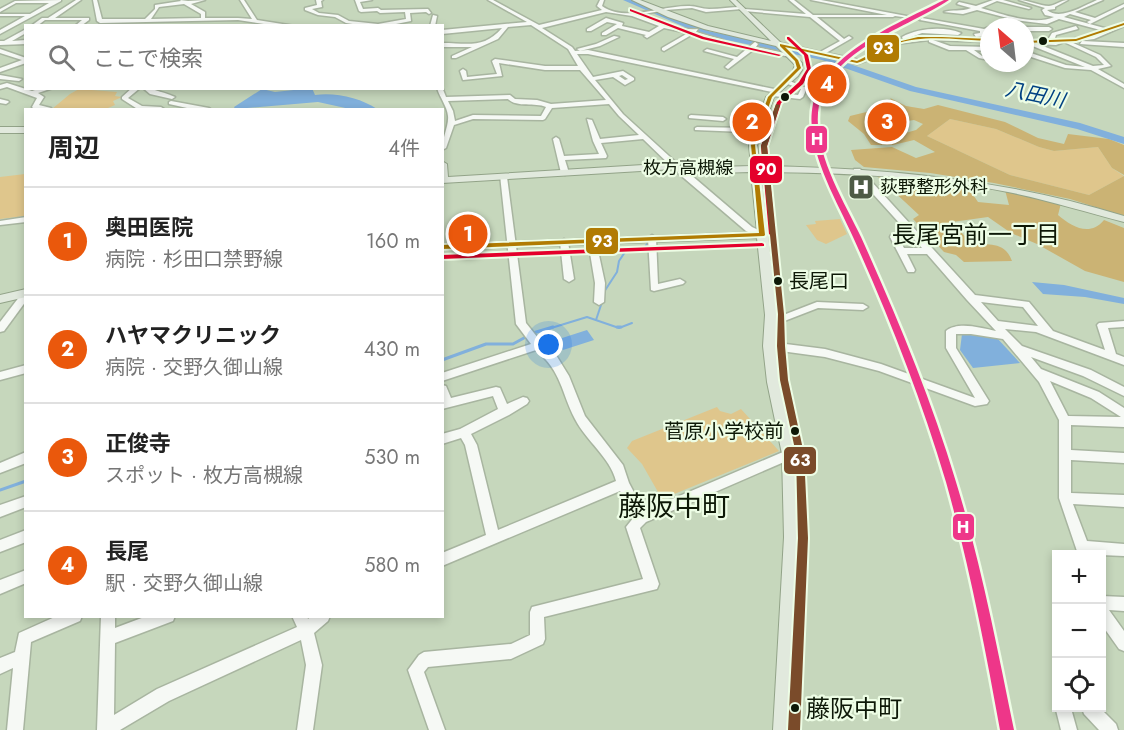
<!DOCTYPE html>
<html lang="ja">
<meta charset="utf-8">
<style>
:root{--surface:#fff;--page:#f6f6f6;--text:#222;--muted:#767676;--line:#e0e0e0;--accent:#ea580c}
body{margin:0;font-family:Jost,"Noto Sans JP",sans-serif;background:var(--page);color:var(--text)}
.controls{position:absolute;right:18px;bottom:18px;display:grid;overflow:hidden;border-radius:0px;box-shadow:0 3px 9px #0003}
.controls button{width:54px;height:54px;display:grid;place-items:center;padding:0;border:0;border-bottom:2px solid var(--line);background:var(--surface);color:var(--text);font:30px sans-serif}
.compass{position:absolute;left:980px;top:18px;width:54px;height:54px;border-radius:50%;background:var(--surface);box-shadow:0 3px 9px #0003;rotate:332deg}
.you{position:absolute;left:549px;top:345px;width:21px;height:21px;margin:-15px;border:4px solid #fff;border-radius:50%;background:#1a73e8;box-shadow:0 0 0 9px #1a73e833}
.badge{display:grid;place-items:center;width:39px;height:39px;border-radius:50%;background:var(--accent);color:#fff;font-size:20px;font-weight:700}
.pin{position:absolute;translate:-50% -50%;border:3px solid #fff;box-shadow:0 2px 6px #0006}
.list{margin:0;padding:0;list-style:none}
h2{display:flex;justify-content:space-between;align-items:center;height:78px;margin:0;padding:0 24px;font-size:26px}
h2 small{font-size:20px;font-weight:400;color:var(--muted)}
.list li{display:grid;grid-template-columns:39px 1fr auto;gap:18px;align-items:center;box-sizing:border-box;height:108px;padding:0 24px;border-top:2px solid var(--line)}
.list b{display:block;font-size:22px;white-space:nowrap}
.list p{margin:0;font-size:20px;white-space:nowrap;color:var(--muted)}
.list em{font-size:20px;font-style:normal;color:var(--muted)}
.icon{flex:none;width:33px;height:33px;fill:none;stroke:currentColor;stroke-width:2;stroke-linecap:round;stroke-linejoin:round}
.map{position:relative;flex:none;width:1124px;height:730px;overflow:hidden}
.search{position:absolute;background:var(--surface);box-shadow:0 3px 9px #0003;left:24px;top:24px;width:420px;height:66px;display:flex;align-items:center;gap:15px;box-sizing:border-box;padding:0 21px;border-radius:0px;color:var(--muted);font-size:22px}
.panel{position:absolute;background:var(--surface);box-shadow:0 3px 9px #0003;left:24px;top:108px;width:420px;height:510px;border-radius:0px}
.map>svg:first-child{display:block}
.green{fill:#dfc68c}
.forest{fill:#cbb374;fill-rule:evenodd}
.water{fill:#81b0dc}
.lines{fill:none;stroke-linecap:round;stroke-linejoin:round}
.stream-far1{stroke:#81b0dc;stroke-width:2}
.stream{stroke:#81b0dc;stroke-width:3}
.river{fill:#81b0dc;fill-rule:evenodd}
.minor-tunnel{stroke:#aabaa1;stroke-width:5;stroke-dasharray:5 3;stroke-linecap:butt}
.minor-casing{stroke:#a8b5a0;stroke-width:3}
.major-casing{stroke:#92a388;stroke-width:2}
.minor{fill:#f6f9f5;fill-rule:evenodd}
.major{fill:#e1e9dd;fill-rule:evenodd}
.bus-1-casing{stroke:#edfde5;stroke-width:4}
.bus-2-casing{stroke:#edfde5;stroke-width:4}
.bus-3-casing{stroke:#edfde5;stroke-width:4}
.bus-1{fill:#b17b02;fill-rule:evenodd}
.bus-2{fill:#e4002b;fill-rule:evenodd}
.bus-3{fill:#7a4b2a;fill-rule:evenodd}
.rail-1-casing{stroke:#edfde5;stroke-width:5}
.rail-1{fill:#ee3689;fill-rule:evenodd}
.bus-dot{fill:#0d1807;stroke:#edfde5;stroke-width:2}
.labels{text-anchor:middle;dominant-baseline:central;stroke-width:4.5;stroke-linejoin:round;paint-order:stroke}
.far-street-label{font-size:18px;fill:#0d1807;stroke:#edfde5}
.far-poi-label{font-size:18px;fill:#0d1807;stroke:#edfde5;text-anchor:start}
.far-water-label{font-size:20px;font-style:italic;fill:#004183;stroke:#edfde5}
.bus-label{font-size:20px;fill:#0d1807;stroke:#edfde5;text-anchor:start}
.neighbourhood-label{font-size:24px;fill:#0d1807;stroke:#edfde5}
.near-bus-label{font-size:24px;fill:#0d1807;stroke:#edfde5;text-anchor:start}
.near-neighbourhood-label{font-size:28px;fill:#0d1807;stroke:#edfde5}
.line-badge{stroke:#edfde5;stroke-width:2}
.badge-label{font-size:16px;text-anchor:middle;font-weight:bold;fill:#fff}
</style>
<div class="map">
<svg width="1124" height="730" viewBox="0 0 1124 730">
<rect width="100%" height="100%" fill="#c6d7bc"/>
<g class="green">
<path d="M 79,89 L 117,92 L 115,96 L 122,97 L 113,101 L 115,105 L 108,108 L 109,109 L 52,109 L 70,94 Z"/>
<path d="M 950,119 L 996,129 L 1039,147 L 1054,151 L 1098,147 L 1112,168 L 1124,176 L 1089,195 L 1010,175 L 927,136 Z"/>
<path d="M 25,174 L 25,216 L 0,219 L 0,177 Z"/>
<path d="M 840,219 L 847,234 L 826,244 L 817,240 L 806,225 L 816,224 L 815,221 Z"/>
<path d="M 717,407 L 720,411 L 731,414 L 741,409 L 779,451 L 662,499 L 642,464 L 627,448 L 632,441 Z"/>
</g>
<g class="forest">
<path d="M 890,98 L 906,106 L 924,109 L 938,105 L 1005,122 L 1038,138 L 1064,144 L 1068,134 L 1109,139 L 1124,145 L 1124,175 L 1112,168 L 1098,147 L 1054,151 L 1039,147 L 996,129 L 950,119 L 927,136 L 1010,175 L 1089,195 L 1124,176 L 1124,216 L 1070,199 L 994,183 L 930,173 L 864,167 L 855,160 L 851,150 L 892,147 L 916,158 L 935,152 L 914,140 L 893,145 L 871,145 L 864,134 L 848,121 L 850,116 L 895,105 ZM 881,113 L 892,113 L 903,118 L 895,123 L 914,120 L 923,124 L 916,130 L 895,136 L 866,122 L 866,118 Z"/>
<path d="M 876,175 L 965,183 L 978,202 L 1009,205 L 1005,190 L 1061,203 L 1058,215 C 1072,227 1090,237 1104,220 L 1124,228 L 1124,282 L 1085,271 L 1037,244 L 1011,233 L 988,217 L 952,222 L 970,242 C 986,247 1004,239 1012,261 L 964,262 L 956,255 L 944,252 L 913,219 L 919,215 Z"/>
</g>
<g class="water">
<path d="M 312,88 L 315,95 C 335,92 361,98 377,109 L 350,109 L 318,102 L 235,109 L 234,107 L 262,89 L 275,92 Z"/>
<path d="M 1032,282 L 1064,285 L 1124,298 L 1124,304 L 1085,297 L 1043,294 Z"/>
<path d="M 587,330 L 594,340 L 563,350 L 556,340 Z"/>
<path d="M 962,334 L 997,338 L 1020,363 L 973,368 L 960,350 Z"/>
</g>
<g class="lines">
<g class="stream-far1">
<path d="M 604,292 L 617,272 L 619,261 L 625,252 L 643,250 L 647,244"/>
<path d="M 596,320 L 602,302"/>
<path d="M 548,329 L 587,317 L 619,328 L 632,323"/>
</g>
<g class="stream">
<path d="M 617,327 L 621,327"/>
<path d="M 442,360 L 486,344 L 513,344 L 533,333 L 553,327"/>
<path d="M 0,490 L 26,481"/>
</g>
<path class="river" d="M 623,0 L 633,0 L 708,31 L 827,56 L 916,87 L 1080,123 L 1124,137 L 1124,144 L 1077,129 L 910,91 L 822,60 L 703,35 Z"/>
<path class="minor-tunnel" d="M 910,17 L 922,19"/>
<g class="minor-casing">
<g id="minor">
<path d="M 61,0 L 61,1 L 0,34 L 0,30 L 25,16 L 0,16 L 0,14 L 30,14 L 49,3 L 16,3 L 0,12 L 0,9 L 15,1 Z"/>
<path d="M 76,0 L 81,0 L 55,18 L 89,18 L 89,20 L 81,26 L 75,26 L 82,20 L 45,20 L 37,26 L 31,26 L 42,18 L 48,18 Z"/>
<path d="M 93,0 L 97,0 L 102,19 L 145,19 L 155,9 L 155,5 L 181,1 L 180,0 L 188,1 L 205,0 L 191,4 L 205,12 L 205,18 L 238,18 L 252,19 L 240,0 L 244,0 L 257,20 L 295,26 L 277,26 L 238,20 L 100,23 L 97,21 ZM 184,4 L 201,14 L 201,18 L 151,19 L 159,7 Z"/>
<path d="M 316,0 L 323,0 L 321,1 L 322,7 L 312,9 L 319,13 L 338,15 L 349,21 L 378,24 L 406,19 L 405,12 L 380,13 L 377,11 L 361,12 L 359,11 L 355,0 L 372,0 L 360,2 L 363,9 L 378,8 L 381,10 L 428,9 L 431,13 L 429,14 L 426,12 L 410,13 L 411,21 L 386,26 L 366,26 L 346,23 L 335,17 L 318,15 L 305,10 L 305,8 L 317,5 Z"/>
<path d="M 488,0 L 493,0 L 539,25 L 602,10 L 597,6 L 600,0 L 604,0 L 602,6 C 626,23 662,5 690,6 C 696,6 702,9 709,9 C 720,9 731,7 742,7 L 744,9 L 806,14 L 789,0 L 794,0 L 813,15 L 887,15 L 811,0 L 821,0 L 912,17 L 910,18 L 895,16 L 893,17 L 817,17 L 844,39 L 849,36 L 852,38 L 826,53 L 860,60 L 887,44 L 903,39 L 902,37 C 918,28 944,26 961,33 L 958,35 L 922,33 L 906,39 L 941,37 L 989,38 L 989,42 L 933,40 L 950,46 L 989,47 L 989,51 L 974,50 L 982,56 L 989,56 L 989,60 L 979,58 L 966,50 L 949,50 L 929,42 L 929,40 L 896,44 L 868,60 L 857,64 L 779,46 L 781,43 L 820,52 L 840,41 L 810,17 L 744,11 L 742,9 L 706,12 L 692,8 L 665,10 L 639,15 C 656,22 681,31 698,29 L 696,32 L 723,40 L 720,42 L 693,34 L 664,51 L 662,50 L 662,48 L 688,33 L 664,28 L 647,38 L 644,36 L 646,35 L 618,28 L 606,35 L 602,35 L 602,33 L 617,24 L 607,22 L 591,31 L 587,31 L 587,29 L 606,18 L 623,23 L 622,26 L 649,32 L 659,26 L 632,16 L 606,12 L 542,28 L 572,47 L 575,51 L 588,50 L 774,89 L 777,91 L 776,92 L 798,95 L 801,89 L 785,83 L 785,81 L 787,80 L 807,88 L 803,97 L 800,99 L 773,96 L 770,94 L 772,92 L 588,54 L 577,54 L 593,77 L 623,71 L 634,78 L 634,80 L 625,85 L 613,77 L 595,80 L 623,114 L 680,166 L 673,168 L 643,139 L 601,143 L 607,156 L 606,158 L 565,160 L 569,173 L 565,175 L 561,173 L 553,139 L 556,137 L 559,139 L 564,156 L 599,154 L 593,141 L 587,119 L 592,120 L 600,139 L 639,135 L 619,116 L 609,104 L 552,108 L 545,119 L 543,120 L 473,119 L 454,125 L 446,148 L 442,150 C 442,138 449,126 448,116 C 447,106 440,98 437,88 L 442,87 L 446,97 L 510,95 L 515,99 L 537,100 L 551,104 L 606,100 L 580,70 L 545,70 L 499,63 L 502,76 L 463,80 L 460,71 L 463,69 L 466,71 L 467,77 L 497,74 L 492,61 L 495,59 L 545,66 L 578,66 L 568,49 L 531,25 L 508,27 L 498,39 L 456,58 L 452,58 L 452,56 L 472,47 L 442,47 L 442,43 C 468,43 484,49 502,28 L 442,34 L 442,30 L 527,22 ZM 622,75 L 628,79 L 625,80 L 619,76 ZM 508,99 C 517,108 535,102 546,107 L 541,116 L 473,115 L 455,121 L 453,111 L 448,101 Z"/>
<path d="M 993,0 L 1003,0 L 1031,8 L 1029,9 L 997,1 L 981,8 C 1002,14 1034,26 1054,17 L 1045,15 L 1042,10 L 1045,8 L 1019,0 C 1029,0 1039,6 1049,6 C 1056,5 1061,0 1068,0 L 1055,7 L 1055,9 L 1047,10 C 1060,21 1083,6 1097,0 L 1103,0 L 1075,12 L 1095,18 L 1124,4 L 1124,7 L 1090,24 L 1087,22 L 1091,20 L 1070,14 L 1064,17 L 1108,29 L 1124,22 L 1124,26 L 1094,39 L 1071,42 L 1100,55 L 1111,66 L 1098,69 L 1124,84 L 1124,88 L 1091,70 L 1065,68 L 1025,55 L 1025,51 L 1066,65 L 1085,67 L 1025,43 L 1025,39 L 1038,44 L 1038,42 L 1051,40 L 1049,38 L 1052,33 L 1076,26 L 1078,29 L 1056,35 L 1055,38 L 1056,40 L 1091,37 L 1104,31 L 1059,19 L 1047,24 L 1015,20 L 977,10 L 963,14 L 944,12 C 952,9 961,12 971,8 L 957,4 L 959,2 L 976,6 ZM 1064,42 L 1096,57 L 1104,65 L 1093,66 L 1038,44 L 1056,45 Z"/>
<path d="M 433,15 L 437,16 L 435,26 L 430,26 Z"/>
<path d="M 922,18 L 984,29 L 989,27 L 989,31 L 985,32 L 987,36 L 976,37 L 974,34 L 980,33 L 980,31 L 920,20 Z"/>
<path d="M 1025,27 L 1049,27 L 1052,29 L 1049,31 L 1025,31 Z"/>
<path d="M 26,29 L 26,33 L 12,41 L 26,40 L 26,44 L 0,45 L 0,41 L 4,41 Z"/>
<path d="M 614,36 L 619,37 L 600,46 L 580,51 L 577,49 L 596,44 Z"/>
<path d="M 1082,41 L 1124,43 L 1124,47 L 1080,44 Z"/>
<path d="M 755,42 L 758,44 L 756,47 L 794,55 L 791,57 L 753,50 L 728,69 L 725,67 L 734,59 L 704,51 L 707,49 L 737,57 Z"/>
<path d="M 0,49 L 26,58 L 26,63 L 0,72 L 0,68 L 22,60 L 0,53 Z"/>
<path d="M 989,63 L 997,63 L 1008,69 L 1003,70 Z"/>
<path d="M 0,75 L 22,79 L 19,81 L 0,79 Z"/>
<path d="M 7,83 L 32,91 L 41,88 L 53,88 L 38,93 L 44,97 L 39,105 L 51,108 L 50,110 L 33,108 L 32,107 L 37,98 L 7,87 L 0,89 L 0,85 Z"/>
<path d="M 132,88 L 140,88 L 128,98 L 142,106 L 161,107 L 164,109 L 139,110 L 122,99 L 122,97 Z"/>
<path d="M 143,88 C 151,88 168,94 175,97 L 172,99 L 150,94 Z"/>
<path d="M 0,99 L 8,101 L 9,102 L 6,104 L 0,103 Z"/>
<path d="M 171,101 L 209,108 L 212,110 L 196,110 L 169,104 L 169,102 Z"/>
<path d="M 691,115 L 723,117 L 726,119 L 723,121 L 689,118 L 689,116 Z"/>
<path d="M 697,127 L 746,128 L 759,138 L 754,139 L 744,132 L 695,130 L 695,128 Z"/>
<path d="M 678,169 L 684,169 L 752,227 L 765,233 L 765,237 L 759,237 L 746,231 L 678,173 Z"/>
<path d="M 854,169 L 860,169 L 975,295 L 1029,302 L 1053,331 L 1105,350 L 1097,325 L 1099,323 L 1124,321 L 1124,327 L 1108,328 L 1116,354 L 1124,357 L 1124,365 L 1036,332 L 1005,329 L 1022,346 L 1091,370 L 1124,387 L 1124,396 L 1083,376 L 1031,357 L 1041,369 L 1099,392 L 1124,408 L 1124,427 L 1071,425 L 1071,450 L 1124,453 L 1124,463 L 1071,460 L 1071,493 L 1124,495 L 1124,507 L 1073,504 L 1087,541 L 1124,544 L 1124,556 L 1078,554 L 1059,498 L 1059,420 L 1039,382 L 1003,339 L 971,334 L 956,334 L 956,348 L 989,401 L 987,404 L 975,406 L 879,371 L 825,357 L 766,349 L 765,346 L 766,343 L 770,342 L 825,349 L 881,364 L 975,398 L 946,348 L 946,331 C 958,321 981,328 996,331 L 967,300 L 927,254 L 907,254 L 915,270 L 914,272 L 908,272 L 890,237 L 891,235 L 897,235 L 904,248 L 922,248 L 854,173 ZM 981,302 L 1023,307 L 1038,326 L 998,321 ZM 1050,381 L 1091,398 L 1121,417 L 1068,416 Z"/>
<path d="M 500,175 L 507,177 L 526,323 L 542,343 L 556,355 L 569,376 L 585,416 L 623,465 L 629,483 L 644,511 L 790,449 L 808,453 L 810,457 L 808,461 L 804,462 L 791,459 L 646,522 L 640,528 L 659,584 L 657,589 L 544,617 L 545,639 L 543,644 L 511,659 L 428,667 L 424,672 L 445,730 L 429,730 L 408,670 L 419,655 L 424,652 L 511,644 L 530,635 L 530,612 L 532,607 L 643,579 L 626,527 L 634,517 L 620,491 L 442,566 L 442,553 L 486,535 L 465,445 L 461,438 L 442,444 L 442,434 L 460,429 L 498,409 L 493,396 L 442,409 L 442,385 L 446,386 L 451,398 L 496,387 L 500,388 L 507,404 L 523,397 L 527,398 L 529,401 L 527,404 L 509,415 L 471,434 L 477,445 L 498,530 L 616,481 C 610,457 586,441 575,419 C 561,392 562,372 536,350 L 442,381 L 442,373 L 531,344 L 516,324 Z"/>
<path d="M 26,217 L 26,222 L 0,225 L 0,221 Z"/>
<path d="M 652,235 L 656,238 L 658,284 L 680,279 L 685,282 L 683,284 L 654,291 L 651,290 L 648,238 Z"/>
<path d="M 592,238 L 596,241 L 605,283 L 604,302 L 599,305 L 594,302 L 595,283 L 588,241 Z"/>
<path d="M 564,239 L 568,242 L 574,279 L 569,282 L 564,279 L 560,242 Z"/>
<path d="M 26,291 L 26,301 L 4,331 L 0,332 L 0,322 L 23,292 Z"/>
<path d="M 817,302 L 863,304 L 868,307 L 863,310 L 818,308 L 774,325 L 768,325 L 766,323 L 768,321 Z"/>
<path d="M 26,365 L 26,373 L 0,380 L 0,372 Z"/>
<path d="M 26,452 L 26,463 L 0,473 L 0,463 Z"/>
<path d="M 26,496 L 26,507 L 0,517 L 0,505 Z"/>
<path d="M 26,530 L 26,542 L 0,552 L 0,540 Z"/>
<path d="M 26,570 L 26,583 L 0,594 L 0,580 Z"/>
<path d="M 1102,596 L 1124,597 L 1124,611 L 1109,610 L 1124,631 L 1124,651 L 1119,649 L 1102,625 Z"/>
<path d="M 57,616 L 82,616 L 80,621 L 31,642 L 23,730 L 7,730 L 13,668 L 0,674 L 0,658 L 15,652 L 19,633 Z"/>
<path d="M 101,616 L 115,616 L 115,628 L 147,616 L 175,616 L 173,621 L 115,643 L 114,715 L 157,689 L 297,627 L 292,616 L 307,616 L 308,619 L 311,616 L 330,616 L 328,621 L 314,633 L 322,665 L 313,730 L 297,730 L 306,665 L 301,640 L 169,701 L 120,730 L 97,730 Z"/>
<path d="M 1057,708 L 1074,708 L 1072,712 L 1077,730 L 1061,730 L 1056,710 Z"/>
<path d="M 1082,708 L 1100,708 L 1116,724 L 1118,730 L 1099,730 L 1084,714 Z"/>
</g>
</g>
<g class="major-casing">
<g id="major">
<path d="M 632,0 L 640,0 L 708,26 L 771,41 L 730,0 L 736,0 L 802,63 L 802,70 L 798,76 L 774,97 L 757,145 L 760,166 C 884,168 1005,179 1124,216 L 1124,222 C 1085,212 1048,200 1008,192 C 927,176 843,173 761,172 L 777,315 L 777,346 L 781,382 L 798,454 L 802,537 L 793,730 L 773,730 L 784,537 L 782,454 L 767,382 L 763,346 L 765,315 L 757,238 L 442,250 L 442,244 L 757,232 L 751,172 L 681,174 L 674,169 L 442,183 L 442,161 L 447,164 L 448,177 L 676,163 L 683,168 L 751,166 L 749,145 L 766,97 L 792,73 L 795,65 L 776,46 L 704,29 L 668,17 Z"/>
<rect x="0" y="127" width="26" height="6"/>
<path d="M 26,289 L 26,297 L 0,303 L 0,295 Z"/>
</g>
</g>
<use href="#minor" class="minor"/>
<use href="#major" class="major"/>
<g class="bus-1-casing">
<g id="bus-1">
<path d="M 1124,23 L 1124,25 L 1076,41 L 1025,43 L 1025,41 L 1076,39 Z"/>
<path d="M 918,37 L 942,37 L 989,39 L 989,41 C 958,40 925,34 895,44 C 881,49 871,59 857,63 L 785,47 L 798,60 L 801,68 L 772,97 L 755,145 L 765,235 L 764,236 L 442,249 L 442,245 L 759,233 L 751,145 L 768,97 L 797,68 L 795,61 L 780,46 L 780,44 L 857,61 L 865,57 L 889,44 Z"/>
</g>
</g>
<g class="bus-2-casing">
<g id="bus-2">
<path d="M 630,9 L 704,37 L 781,55 L 779,56 L 702,39 L 630,11 Z"/>
<path d="M 787,37 L 789,37 L 808,55 L 811,69 L 803,84 L 781,103 L 767,146 L 775,234 L 772,236 L 769,234 L 761,146 L 777,102 L 799,82 L 807,69 L 804,55 L 787,39 Z"/>
<path d="M 762,243 L 764,244 L 764,246 L 442,259 L 442,255 Z"/>
</g>
</g>
<g class="bus-3-casing">
<path id="bus-3" d="M 776,104 L 780,105 L 767,146 L 784,314 L 785,346 L 788,380 L 804,454 L 808,538 L 800,730 L 788,730 L 798,538 L 796,454 L 780,380 L 777,346 L 778,314 L 761,146 Z"/>
</g>
<use href="#bus-1" class="bus-1"/>
<use href="#bus-2" class="bus-2"/>
<use href="#bus-3" class="bus-3"/>
<g class="rail-1-casing">
<path id="rail-1" d="M 944,0 L 949,0 C 909,27 829,50 819,105 C 811,149 843,199 861,237 C 897,317 931,398 956,482 C 981,563 997,647 1014,730 L 1000,730 C 985,647 969,564 946,482 C 921,398 889,316 853,237 C 836,199 804,147 813,104 C 825,52 901,22 944,0 Z"/>
</g>
<use href="#rail-1" class="rail-1"/>
</g>
<defs>
<g id="hospital-square" transform="scale(1.35)"><rect x="-9" y="-9" width="18" height="18" rx="4" fill="#4e5b46" stroke="#edfde5"/><path d="M-5-5h3v3.5h4V-5h3V5h-3V1.5h-4V5h-3Z" fill="#fff"/></g>
</defs>
<g fill-rule="evenodd">
<use href="#hospital-square" x="861" y="187"/>
</g>
<g class="bus-dot">
<circle cx="1043" cy="41" r="5"/>
<circle cx="785" cy="97" r="5"/>
<circle cx="778" cy="281" r="5"/>
<circle cx="795" cy="431" r="5"/>
<circle cx="795" cy="708" r="5"/>
</g>
<g class="labels">
<g class="far-street-label">
<text x="688" y="168">枚方高槻線</text>
</g>
<g class="far-poi-label">
<text x="880" y="187">荻野整形外科</text>
</g>
<g class="far-water-label">
<text transform="translate(1035 95) rotate(12)">八田川</text>
</g>
<g class="bus-label">
<text x="789" y="281">長尾口</text>
<text x="784" y="431" text-anchor="end">菅原小学校前</text>
</g>
<g class="neighbourhood-label">
<text x="976" y="234">長尾宮前一丁目</text>
</g>
<g class="near-bus-label">
<text x="806" y="708">藤阪中町</text>
</g>
<g class="near-neighbourhood-label">
<text x="674" y="506">藤阪中町</text>
</g>
</g>
<g class="line-badge">
<rect x="866" y="34" width="34" height="29" rx="6" fill="#b17b02"/>
<rect x="805" y="125" width="23" height="29" rx="6" fill="#ee3689"/>
<rect x="749" y="155" width="34" height="29" rx="6" fill="#e4002b"/>
<rect x="585" y="227" width="34" height="28" rx="6" fill="#b17b02"/>
<rect x="783" y="446" width="34" height="29" rx="6" fill="#7a4b2a"/>
<rect x="952" y="513" width="23" height="28" rx="6" fill="#ee3689"/>
</g>
<g class="badge-label">
<text x="883" y="54">93</text>
<text x="817" y="145">H</text>
<text x="766" y="175">90</text>
<text x="602" y="247">93</text>
<text x="800" y="466">63</text>
<text x="963" y="533">H</text>
</g>
</svg>
<div class="controls">
<button>+</button>
<button>−</button>
<button><svg class="icon" aria-label="locate" viewBox="0 0 24 24"><circle cx="12" cy="12" r="6"/><path d="M12 2v4M12 18v4M2 12h4M18 12h4"/></svg></button>
</div>
<svg class="compass" viewBox="-18 -18 36 36"><path d="M0-13l5 13h-10z" fill="#e53935"/><path d="M0 13l5-13h-10z" fill="#767676"/></svg>
<div class="you"></div>
<div class="pin badge" style="left:468px;top:234px">1</div>
<div class="pin badge" style="left:752px;top:122px">2</div>
<div class="pin badge" style="left:887px;top:122px">3</div>
<div class="pin badge" style="left:827px;top:84px">4</div>
<div class="search"><svg class="icon" aria-label="search" viewBox="0 0 24 24"><circle cx="10" cy="10" r="6"/><path d="M15 15l6 6"/></svg>ここで検索</div>
<section class="panel">
<h2>周辺<small>4件</small></h2>
<ul class="list">
<li><span class="badge">1</span><div><b>奥田医院</b><p>病院 · 杉田口禁野線</p></div><em>160 m</em></li>
<li><span class="badge">2</span><div><b>ハヤマクリニック</b><p>病院 · 交野久御山線</p></div><em>430 m</em></li>
<li><span class="badge">3</span><div><b>正俊寺</b><p>スポット · 枚方高槻線</p></div><em>530 m</em></li>
<li><span class="badge">4</span><div><b>長尾</b><p>駅 · 交野久御山線</p></div><em>580 m</em></li>
</ul>
</section>
</div>
